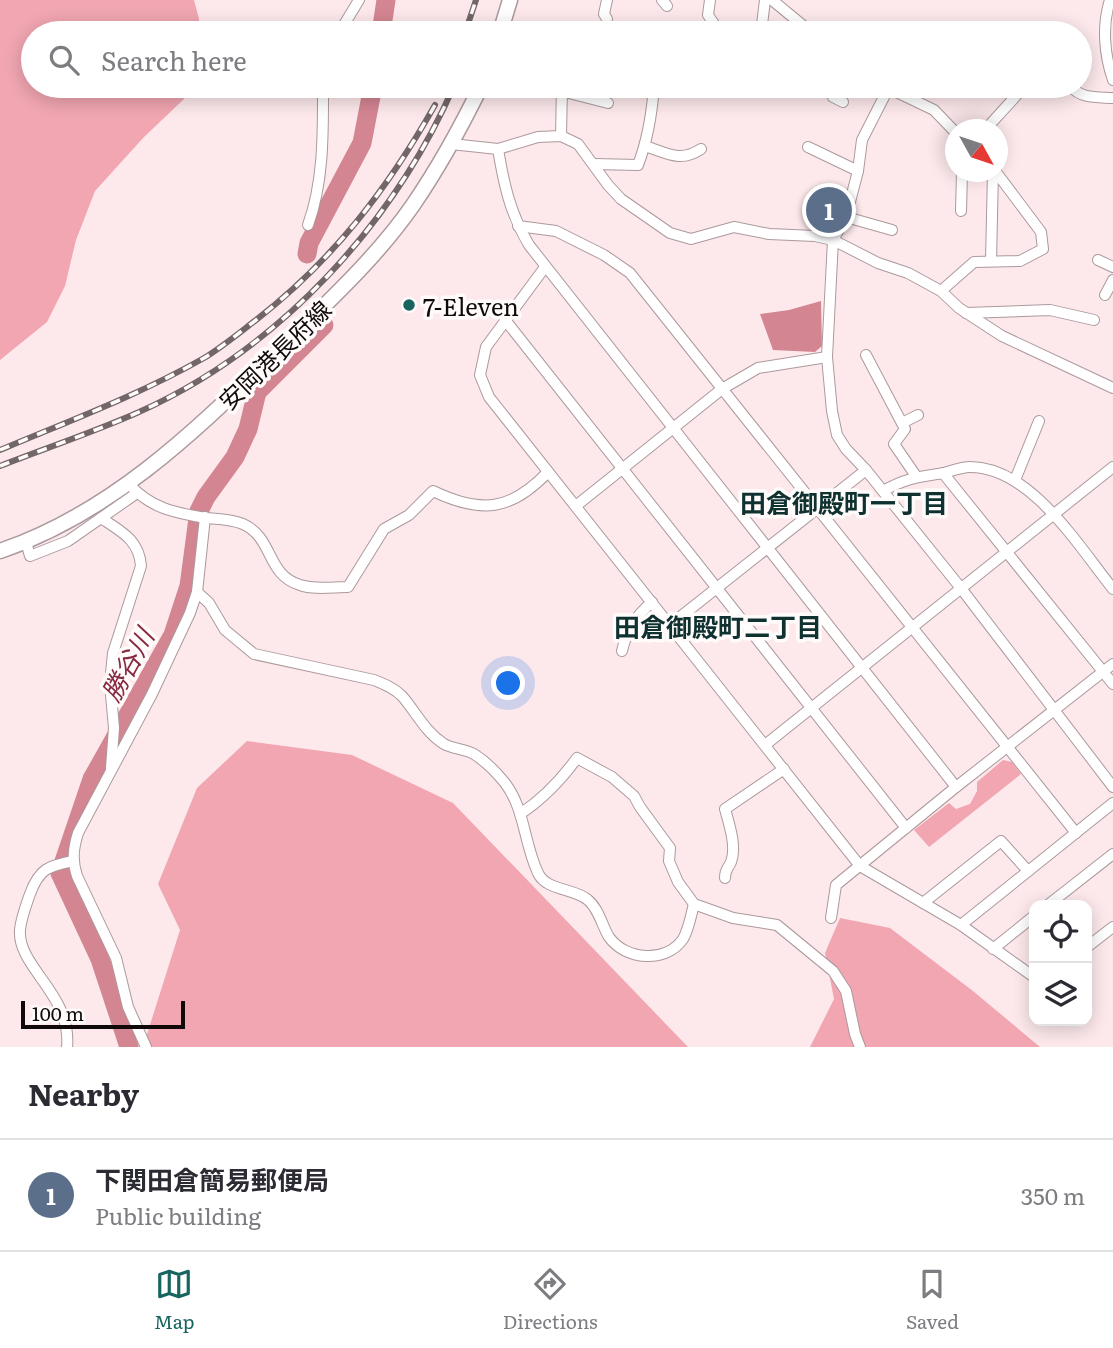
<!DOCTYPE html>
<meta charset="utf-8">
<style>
:root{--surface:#fff;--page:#f2f2f3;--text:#2b2b33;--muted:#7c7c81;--line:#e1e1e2;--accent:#186560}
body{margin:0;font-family:Literata,"Noto Sans JP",serif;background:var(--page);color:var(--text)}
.controls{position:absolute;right:21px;bottom:21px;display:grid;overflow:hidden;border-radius:14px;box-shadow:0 4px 18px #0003}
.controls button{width:63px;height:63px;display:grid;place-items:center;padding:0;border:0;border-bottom:2px solid var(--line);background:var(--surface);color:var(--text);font:35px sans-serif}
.compass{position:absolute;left:945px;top:119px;width:63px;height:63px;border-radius:50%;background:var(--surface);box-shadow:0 4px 18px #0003;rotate:130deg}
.scale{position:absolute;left:21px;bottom:18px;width:164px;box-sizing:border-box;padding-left:7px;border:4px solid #0f090a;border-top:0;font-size:19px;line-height:24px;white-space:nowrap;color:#0f090a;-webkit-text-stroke:5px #fffbfb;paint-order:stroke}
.you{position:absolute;left:509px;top:684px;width:24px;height:24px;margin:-18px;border:5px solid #fff;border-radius:50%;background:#1a73e8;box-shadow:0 0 0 10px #1a73e833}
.badge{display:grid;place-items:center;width:46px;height:46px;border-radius:50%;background:var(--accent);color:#fff;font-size:23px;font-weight:700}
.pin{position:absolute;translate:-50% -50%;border:4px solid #fff;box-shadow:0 2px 7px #0006}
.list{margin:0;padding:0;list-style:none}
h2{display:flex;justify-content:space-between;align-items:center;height:91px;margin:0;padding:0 28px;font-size:30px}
h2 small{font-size:23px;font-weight:400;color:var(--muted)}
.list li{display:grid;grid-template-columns:46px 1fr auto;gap:21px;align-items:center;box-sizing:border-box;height:112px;padding:0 28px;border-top:2px solid var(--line)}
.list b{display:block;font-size:26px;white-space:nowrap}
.list p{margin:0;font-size:23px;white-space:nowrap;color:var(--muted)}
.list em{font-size:23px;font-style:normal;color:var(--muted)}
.icon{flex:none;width:38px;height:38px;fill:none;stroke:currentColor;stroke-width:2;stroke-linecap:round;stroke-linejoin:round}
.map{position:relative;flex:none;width:1113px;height:1047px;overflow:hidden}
.search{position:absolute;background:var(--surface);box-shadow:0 4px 18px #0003;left:21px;right:21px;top:21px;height:77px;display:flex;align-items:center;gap:18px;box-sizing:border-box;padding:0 24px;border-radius:38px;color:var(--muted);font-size:26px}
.sheet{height:203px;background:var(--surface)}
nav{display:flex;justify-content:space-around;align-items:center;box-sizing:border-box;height:98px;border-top:2px solid var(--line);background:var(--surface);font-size:19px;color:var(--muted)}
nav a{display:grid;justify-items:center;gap:4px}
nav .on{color:var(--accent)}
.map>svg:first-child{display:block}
.green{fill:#f1a6b1}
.water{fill:#d48592}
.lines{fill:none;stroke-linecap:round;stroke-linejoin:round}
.river{stroke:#d48592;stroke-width:19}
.street-casing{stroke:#ac999c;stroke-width:12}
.secondary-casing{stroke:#ac999c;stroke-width:17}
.street{stroke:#fff;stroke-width:10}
.secondary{stroke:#fff;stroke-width:14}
.rail-casing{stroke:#726668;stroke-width:6}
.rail{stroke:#fffbfb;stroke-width:3.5;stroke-dasharray:10;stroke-linecap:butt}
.poi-dot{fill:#186560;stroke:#fffbfb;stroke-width:2.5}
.labels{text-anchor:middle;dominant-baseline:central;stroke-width:7;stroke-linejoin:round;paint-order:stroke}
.poi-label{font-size:24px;fill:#0f090a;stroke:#fffbfb;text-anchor:start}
.street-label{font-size:24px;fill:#0f090a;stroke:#fffbfb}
.neighbourhood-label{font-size:26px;font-weight:bold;fill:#0f3230;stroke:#fffbfb}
.water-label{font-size:26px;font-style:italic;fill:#86283f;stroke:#fffbfb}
</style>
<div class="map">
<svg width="1113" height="1047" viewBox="0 0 1113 1047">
<rect width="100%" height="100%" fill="#fde9ec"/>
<g class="green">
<path d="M 0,0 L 194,0 L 199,19 L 199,33 L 33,33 L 33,86 L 190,86 L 184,99 L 144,137 L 95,191 L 76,240 L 65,286 L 47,322 L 0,360 Z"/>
<path d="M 247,741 L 352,755 L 453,803 L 688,1047 L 143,1047 L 180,930 L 158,884 L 197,788 Z"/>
<path d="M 1003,760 L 1012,762 L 1021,774 L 929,847 L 914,830 L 949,803 L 956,809 L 970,804 L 977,791 L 977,782 Z"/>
<path d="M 840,918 L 890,928 L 973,991 L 1040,1047 L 810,1047 L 834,999 L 825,953 Z"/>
</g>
<path class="water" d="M 821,301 L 822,346 L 815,352 L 773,350 L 760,314 L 789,310 Z"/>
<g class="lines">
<g class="river">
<path d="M 381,33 L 386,0"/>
<path d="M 307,254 L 309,243 L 362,143 L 373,86"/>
<path d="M 129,1047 L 100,959 L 60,873 L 92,779 L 173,635 L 189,586 L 199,511 L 206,497 L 235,457 L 248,429 L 257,392 L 324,325"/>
</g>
<g class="street-casing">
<g id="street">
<path d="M 607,0 L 604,14 L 607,19"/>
<path d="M 662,0 L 667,6"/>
<path d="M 710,0 L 708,15 L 714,24"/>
<path d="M 772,0 L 812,33"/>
<path d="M 1110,0 C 1102,25 1104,54 1113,80"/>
<path d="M 339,33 L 359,0"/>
<path d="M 761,33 L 765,0"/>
<path d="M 835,86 L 833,97 L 843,102"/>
<path d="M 884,86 L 934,110 L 956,133"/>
<path d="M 1070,86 C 1082,99 1096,97 1113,98"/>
<path d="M 888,89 L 862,140 L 858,171 L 846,217 L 833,240 L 827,357 L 832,411 L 837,435 L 846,449 L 866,470 L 960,587 L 1113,787"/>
<path d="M 561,91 L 608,103"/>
<path d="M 985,130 L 1025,86"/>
<path d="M 561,136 L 562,86"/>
<path d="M 451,144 L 498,149 L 538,137 L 561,136 L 578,144 L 608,185 L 621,199 L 670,233 L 691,239 L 734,227 L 769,234 L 815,236 L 833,240 L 878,263 L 908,273 L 941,291 L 959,308 L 1002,336 L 1113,388"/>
<path d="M 645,146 C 667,153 680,163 701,149"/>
<path d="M 808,147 L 858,171"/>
<path d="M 498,149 C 504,185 510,213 529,245 L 956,787"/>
<path d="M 594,164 L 638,165 C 648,139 652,113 654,86"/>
<path d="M 961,211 L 962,172"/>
<path d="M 846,217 L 892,230"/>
<path d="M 308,225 C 324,181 323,132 323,86"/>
<path d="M 518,226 L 556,231 L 604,255 L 630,273 L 1076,833"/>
<path d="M 1098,260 L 1113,267"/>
<path d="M 991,261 L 993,172"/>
<path d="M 545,267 L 486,347 L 480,375 L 489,397 L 860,866 L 961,925 L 1034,977"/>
<path d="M 941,291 L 974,262 L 1020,261 L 1043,249 L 1041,232 L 996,172"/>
<path d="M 1105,295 L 1113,280"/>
<path d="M 966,313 L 1050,310 L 1094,320"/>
<path d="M 506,321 L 906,828"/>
<path d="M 866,355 L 905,429 L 894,444 L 916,476"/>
<path d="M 902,423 L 918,415"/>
<path d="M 943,473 L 1113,684"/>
<path d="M 1015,480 L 1039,421"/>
<path d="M 129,484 C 150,508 175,513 206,518 C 219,519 232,519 243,524 C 274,538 266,575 300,585 C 314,590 333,587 348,587 L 384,529 L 409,515 L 433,491 C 481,514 511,511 548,472"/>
<path d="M 883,491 C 906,478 918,477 944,473 C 952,471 961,467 970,467 C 1031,467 1079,547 1113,589"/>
<path d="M 577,505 L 722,389 L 758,368 L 827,357"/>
<path d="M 101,518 C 122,532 139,540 141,566 L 113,653 L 110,684 L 114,728 L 111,768"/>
<path d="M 26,542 L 30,556 L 68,541 L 137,493"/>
<path d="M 197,592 L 209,603 L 225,630 L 254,654 L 374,680 C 384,684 394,688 402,696 C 416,712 425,732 444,744 C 453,749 465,749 474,754 C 485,761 497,773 505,783 C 525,809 524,844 538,873 C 546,891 575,888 588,900 C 599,909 602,926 609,937 C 625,960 666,964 683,939 C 689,929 691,915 694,904"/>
<path d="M 670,625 L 866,470"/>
<path d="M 622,651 C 627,629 635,617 652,602"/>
<path d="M 765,745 L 1113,467"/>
<path d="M 520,814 C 543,799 561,780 577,758 L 612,777 L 634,796 L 640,807 L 670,848 L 669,861 L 678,882 L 694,904 L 733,918 L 777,925 L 833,971 L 846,991 L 855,1034 L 860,1047"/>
<path d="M 725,878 C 725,869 728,869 731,862 C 737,847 729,824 725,809 L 784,769"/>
<path d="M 923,903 L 1001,841 L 1028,871"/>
<path d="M 1048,905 L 1113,854"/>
<path d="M 831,918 L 836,885 L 956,787 L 1113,664"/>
<path d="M 961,925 L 1113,803"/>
<path d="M 1087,947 L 1113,927"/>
<path d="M 993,949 L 1034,916"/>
<path d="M 67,1047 C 72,994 17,967 20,930 C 21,919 26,905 30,894 C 39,869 48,866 73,861"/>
<path d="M 146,1047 L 128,1007 L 116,958 L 77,876 C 72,861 73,849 78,833 L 152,694 L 190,613 L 197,592 L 205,517"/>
</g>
</g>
<g class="secondary-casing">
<g id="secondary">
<path d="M 500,33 L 510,0"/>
<path d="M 0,551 C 115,512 199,427 284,345 C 329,301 377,257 413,205 C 439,167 461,127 481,86"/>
</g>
</g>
<use href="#street" class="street"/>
<use href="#secondary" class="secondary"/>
<g class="rail-casing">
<g id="rail">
<path d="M 465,33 L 476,0"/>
<path d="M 0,450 C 69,421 139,395 204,358 C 222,347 239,333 256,320 C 333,260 387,190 435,105"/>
<path d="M 0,466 C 46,448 94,432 139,412 C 279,349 393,225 454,86"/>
</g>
</g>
<use href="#rail" class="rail"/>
</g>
<circle class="poi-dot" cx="409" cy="305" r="7"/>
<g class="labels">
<g class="poi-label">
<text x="423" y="305">7-Eleven</text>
</g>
<g class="street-label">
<text transform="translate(274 354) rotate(-44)">安岡港長府線</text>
</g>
<g class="neighbourhood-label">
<text x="844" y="501">田倉御殿町一丁目</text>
<text x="718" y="625">田倉御殿町二丁目</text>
</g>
<g class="water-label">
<text transform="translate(126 664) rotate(-61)">勝谷川</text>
</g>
</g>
</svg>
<div class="controls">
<button><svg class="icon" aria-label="locate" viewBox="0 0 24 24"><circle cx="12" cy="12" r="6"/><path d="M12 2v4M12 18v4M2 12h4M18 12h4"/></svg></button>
<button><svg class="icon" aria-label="layers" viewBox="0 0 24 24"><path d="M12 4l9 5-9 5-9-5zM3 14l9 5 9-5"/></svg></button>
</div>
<svg class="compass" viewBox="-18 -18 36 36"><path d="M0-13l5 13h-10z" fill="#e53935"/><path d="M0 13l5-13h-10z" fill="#7c7c81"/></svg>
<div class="scale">100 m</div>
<div class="you"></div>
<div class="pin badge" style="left:829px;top:210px;background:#5c6f8a">1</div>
<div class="search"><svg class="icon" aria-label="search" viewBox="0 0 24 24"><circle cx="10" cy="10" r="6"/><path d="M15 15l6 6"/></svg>Search here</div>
</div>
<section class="sheet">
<h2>Nearby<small></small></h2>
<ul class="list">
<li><span class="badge" style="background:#5c6f8a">1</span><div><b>下関田倉簡易郵便局</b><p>Public building</p></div><em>350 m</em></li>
</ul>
</section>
<nav>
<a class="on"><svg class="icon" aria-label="map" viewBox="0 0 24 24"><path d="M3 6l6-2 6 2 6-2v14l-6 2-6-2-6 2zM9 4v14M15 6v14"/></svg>Map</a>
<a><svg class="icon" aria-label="directions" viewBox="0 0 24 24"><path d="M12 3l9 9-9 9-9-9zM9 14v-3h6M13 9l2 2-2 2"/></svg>Directions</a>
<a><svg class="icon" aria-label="saved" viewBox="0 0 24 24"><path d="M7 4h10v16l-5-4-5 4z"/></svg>Saved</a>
</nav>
